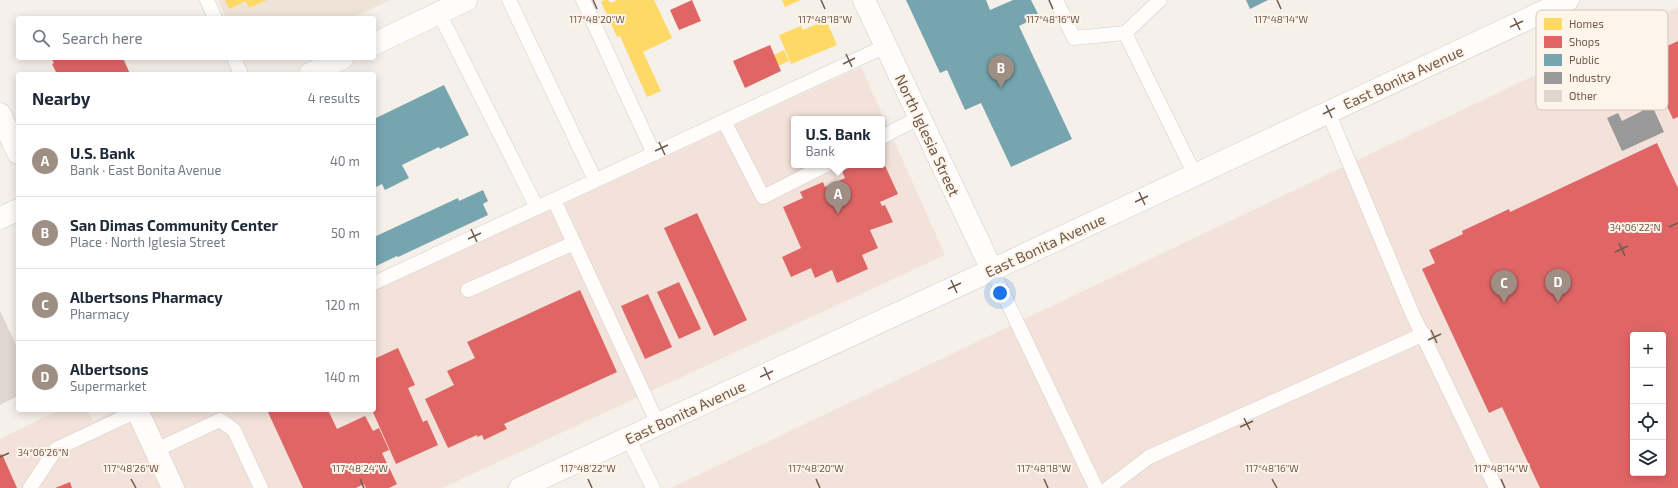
<!DOCTYPE html>
<meta charset="utf-8">
<style>
:root{--surface:#fff;--page:#f2f2f3;--text:#1f2937;--muted:#747a83;--line:#e0e1e3;--accent:#9f8e83}
body{margin:0;font-family:"Exo 2",sans-serif;background:var(--page);color:var(--text)}
.controls{position:absolute;right:12px;bottom:12px;display:grid;overflow:hidden;border-radius:4px;box-shadow:0 2px 10px #0003}
.controls button{width:36px;height:36px;display:grid;place-items:center;padding:0;border:0;border-bottom:1px solid var(--line);background:var(--surface);color:var(--text);font:20px sans-serif}
.you{position:absolute;left:1000px;top:293px;width:14px;height:14px;margin:-10px;border:3px solid #fff;border-radius:50%;background:#1a73e8;box-shadow:0 0 0 6px #1a73e833}
.badge{display:grid;place-items:center;width:26px;height:26px;border-radius:50%;background:var(--accent);color:#fff;font-size:13px;font-weight:700}
.pin{position:absolute;translate:-50% -33px;filter:drop-shadow(0 1px 2px #0008)}
.pin::after{content:'';position:absolute;top:21px;width:14px;height:12px;background:inherit;clip-path:polygon(0 0,100% 0,50% 100%)}
.popup{position:absolute;left:791px;top:116px;width:94px;height:52px;box-sizing:border-box;display:grid;place-content:center;border-radius:4px;background:var(--surface);filter:drop-shadow(0 1px 3px #0005);font-size:13px;white-space:nowrap;color:var(--muted)}
.popup b{font-size:15px;color:var(--text)}
.popup::after{content:'';position:absolute;left:50%;top:100%;margin-left:-8px;border:8px solid transparent;border-top-color:var(--surface)}
.list{margin:0;padding:0;list-style:none}
h2{display:flex;justify-content:space-between;align-items:center;height:52px;margin:0;padding:0 16px;font-size:17px}
h2 small{font-size:13px;font-weight:400;color:var(--muted)}
.list li{display:grid;grid-template-columns:26px 1fr auto;gap:12px;align-items:center;box-sizing:border-box;height:72px;padding:0 16px;border-top:1px solid var(--line)}
.list b{display:block;font-size:15px;white-space:nowrap}
.list p{margin:0;font-size:13px;white-space:nowrap;color:var(--muted)}
.list em{font-size:13px;font-style:normal;color:var(--muted)}
.icon{flex:none;width:22px;height:22px;fill:none;stroke:currentColor;stroke-width:2;stroke-linecap:round;stroke-linejoin:round}
.map{position:relative;flex:none;width:1678px;height:488px;overflow:hidden}
.search{position:absolute;background:var(--surface);box-shadow:0 2px 10px #0003;left:16px;top:16px;width:360px;height:44px;display:flex;align-items:center;gap:10px;box-sizing:border-box;padding:0 14px;border-radius:4px;color:var(--muted);font-size:15px}
.panel{position:absolute;background:var(--surface);box-shadow:0 2px 10px #0003;left:16px;top:72px;width:360px;height:340px;border-radius:4px}
.map>svg:first-child{display:block}
.residential{fill:#eee3d7}
.commercial{fill:#f2e2da;fill-rule:evenodd}
.homes{fill:#ffd966}
.shops{fill:#e06666;fill-rule:evenodd}
.public{fill:#76a5af}
.industry{fill:#999}
.building{fill:#ded6cf}
.lines{fill:none;stroke-linecap:round;stroke-linejoin:round}
.lane-casing{stroke:#d4cdc8;stroke-width:15}
.street-casing{stroke:#d4cdc8;stroke-width:23}
.secondary-casing{stroke:#d4cdc6;stroke-width:23}
.lane{stroke:#fefdfc;stroke-width:14}
.street{stroke:#fefdfc;stroke-width:22}
.secondary{stroke:#fefdfc;stroke-width:22}
.ticks{fill:none;stroke:#70594c;stroke-width:1.5}
.labels{text-anchor:middle;dominant-baseline:central;stroke-width:4;stroke-linejoin:round;paint-order:stroke}
.street-label{font-size:15px;fill:#70594c;stroke:#fdf5ea}
.key{fill:#fdf5ea;stroke:#d3c6bb;stroke-width:1}
.key-label{font-size:11px;fill:#70594c}
.ticks-label{font-size:10px;text-anchor:middle;fill:#70594c;stroke:#fdf5ea;stroke-width:4;stroke-linejoin:round;paint-order:stroke}
</style>
<div class="map">
<svg width="1678" height="488" viewBox="0 0 1678 488">
<rect width="100%" height="100%" fill="#f5f0e9"/>
<path class="residential" d="M 218,0 L 390,0 L 351,18 L 226,18 Z"/>
<g class="commercial">
<path d="M 1678,7 L 1678,488 L 671,488 ZM 1633,335 L 1663,335 L 1663,473 L 1633,473 Z"/>
<path d="M 861,67 L 945,255 L 442,488 L 0,488 L 0,439 L 59,410 L 88,410 L 93,421 L 117,410 L 374,410 L 374,291 ZM 794,119 L 882,119 L 882,165 L 794,165 Z"/>
</g>
<g class="homes">
<path d="M 225,0 L 267,0 L 249,8 L 246,1 L 229,9 Z"/>
<path d="M 604,0 L 608,0 L 611,3 L 617,0 L 654,0 L 672,38 L 643,52 L 661,91 L 647,97 L 620,36 L 617,37 L 601,2 Z"/>
<path d="M 782,0 L 801,0 L 785,7 Z"/>
<path d="M 826,20 L 837,45 L 791,64 L 779,35 L 801,26 L 803,30 Z"/>
<path d="M 784,50 L 789,61 L 778,66 L 774,55 Z"/>
</g>
<g class="shops">
<path d="M 692,0 L 701,21 L 679,30 L 670,10 Z"/>
<path d="M 1678,41 L 1678,117 L 1673,119 L 1644,57 Z"/>
<path d="M 770,45 L 781,71 L 745,88 L 733,61 Z"/>
<path d="M 51,58 L 123,58 L 130,74 L 57,74 L 52,64 L 54,63 Z"/>
<path d="M 1657,143 L 1678,188 L 1678,488 L 1540,488 L 1502,407 L 1489,413 L 1422,269 L 1435,263 L 1429,250 L 1463,234 L 1462,231 L 1509,209 L 1510,212 ZM 1633,335 L 1663,335 L 1663,473 L 1633,473 Z"/>
<path d="M 882,159 L 898,194 L 880,202 L 882,206 L 885,205 L 893,222 L 870,230 L 878,248 L 862,255 L 868,269 L 837,283 L 832,270 L 815,278 L 811,268 L 791,277 L 782,257 L 801,248 L 783,207 L 803,198 L 800,192 L 823,182 L 825,187 L 845,178 L 842,171 L 855,165 L 882,165 Z"/>
<path d="M 697,213 L 747,320 L 714,336 L 664,228 Z"/>
<path d="M 679,282 L 701,329 L 679,339 L 657,292 Z"/>
<path d="M 580,290 L 617,372 L 504,424 L 507,429 L 484,440 L 482,435 L 477,437 L 477,435 L 448,448 L 425,399 L 454,385 L 447,371 L 475,358 L 467,342 Z"/>
<path d="M 648,294 L 672,347 L 645,359 L 621,306 Z"/>
<path d="M 398,348 L 415,385 L 408,388 L 423,422 L 427,420 L 438,445 L 396,464 L 372,410 L 374,410 L 374,359 Z"/>
<path d="M 267,410 L 328,410 L 337,429 L 365,416 L 373,431 L 379,428 L 389,450 L 382,453 L 397,484 L 389,488 L 366,488 L 364,484 L 356,488 L 303,488 Z"/>
<path d="M 2,454 L 17,488 L 0,488 L 0,455 Z"/>
<path d="M 70,482 L 72,488 L 55,488 Z"/>
</g>
<g class="public">
<path d="M 906,0 L 986,0 L 990,10 L 1013,0 L 1031,0 L 1039,16 L 1019,26 L 1072,139 L 1011,167 L 981,103 L 965,110 L 947,70 L 940,73 Z"/>
<path d="M 1246,0 L 1268,0 L 1250,9 Z"/>
<path d="M 444,85 L 469,135 L 440,149 L 439,147 L 402,165 L 409,178 L 385,190 L 382,184 L 374,188 L 374,119 Z"/>
<path d="M 483,190 L 488,201 L 483,204 L 488,215 L 398,257 L 397,256 L 374,267 L 374,237 L 458,198 L 459,201 Z"/>
</g>
<path class="industry" d="M 1649,99 L 1664,132 L 1622,151 L 1607,118 L 1618,113 L 1622,121 L 1642,111 L 1639,104 Z"/>
<path class="building" d="M 0,311 L 18,349 L 18,396 L 0,405 Z"/>
<g class="lines">
<g class="lane-casing">
<g id="lane">
<path d="M 207,0 L 215,18"/>
<path d="M 509,0 L 595,180"/>
<path d="M 583,0 L 654,154"/>
<path d="M 1056,0 L 1074,38 L 1125,33 L 1160,0"/>
<path d="M 439,13 L 537,208"/>
<path d="M 1125,33 L 1195,175"/>
<path d="M 234,58 L 241,74"/>
<path d="M 1328,112 L 1412,313 L 1496,488"/>
<path d="M 724,121 L 763,197 L 826,165"/>
<path d="M 882,137 L 920,117"/>
<path d="M 554,200 L 658,424"/>
<path d="M 992,270 L 1096,488"/>
<path d="M 374,283 L 886,46"/>
<path d="M 468,290 L 574,243"/>
<path d="M 628,438 L 653,488"/>
<path d="M 156,450 L 220,420 L 234,430 L 261,488"/>
<path d="M 30,488 L 56,449 L 137,411"/>
<path d="M 1108,488 L 1149,457 L 1424,334"/>
</g>
</g>
<g class="street-casing">
<g id="street">
<path d="M 864,0 L 992,270"/>
<path d="M 374,44 L 466,0"/>
<path d="M 310,74 L 343,58"/>
<path d="M 0,218 L 18,210"/>
</g>
</g>
<g class="secondary-casing">
<g id="secondary">
<path d="M 0,114 L 18,153"/>
<path d="M 137,410 L 173,488"/>
<path d="M 520,488 L 992,270 L 1568,0"/>
</g>
</g>
<use href="#lane" class="lane"/>
<use href="#street" class="street"/>
<use href="#secondary" class="secondary"/>
</g>
<path class="ticks" d="M 593,0 L 597,9M 821,0 L 825,9M 1049,0 L 1053,9M 1277,0 L 1281,9M 1514,18 L 1520,30M 1510,27 L 1523,21M 846,54 L 852,67M 843,64 L 855,58M 1326,105 L 1332,118M 1323,114 L 1335,108M 659,142 L 665,155M 655,151 L 668,145M 1139,192 L 1145,205M 1135,202 L 1148,196M 1669,227 L 1678,223M 471,229 L 477,242M 468,239 L 481,233M 1619,243 L 1625,256M 1615,252 L 1628,246M 951,280 L 957,293M 948,289 L 961,283M 1431,330 L 1437,343M 1428,340 L 1441,334M 764,367 L 770,380M 760,377 L 773,371M 1244,418 L 1250,430M 1240,427 L 1253,421M 0,457 L 9,453M 131,479 L 136,488M 360,479 L 364,488M 588,479 L 592,488M 816,479 L 820,488M 1044,479 L 1048,488M 1272,479 L 1277,488M 1501,479 L 1505,488"/>
<g class="labels">
<g class="street-label">
<text transform="translate(1403 77) rotate(-25)">East Bonita Avenue</text>
<text transform="translate(928 135) rotate(65)">North Iglesia Street</text>
<text transform="translate(1045 245) rotate(-25)">East Bonita Avenue</text>
<text transform="translate(685 412) rotate(-25)">East Bonita Avenue</text>
</g>
</g>
<rect x="1536" y="10" width="132" height="100" rx="6" class="key"/>
<rect x="1544" y="18" width="18" height="12" fill="#ffd966"/>
<rect x="1544" y="36" width="18" height="12" fill="#e06666"/>
<rect x="1544" y="54" width="18" height="12" fill="#76a5af"/>
<rect x="1544" y="72" width="18" height="12" fill="#999"/>
<rect x="1544" y="90" width="18" height="12" fill="#ded6cf"/>
<g class="key-label">
<text x="1569" y="28">Homes</text>
<text x="1569" y="46">Shops</text>
<text x="1569" y="64">Public</text>
<text x="1569" y="82">Industry</text>
<text x="1569" y="100">Other</text>
</g>
<g class="ticks-label">
<text x="597" y="23">117°48'20"W</text>
<text x="825" y="23">117°48'18"W</text>
<text x="1053" y="23">117°48'16"W</text>
<text x="1281" y="23">117°48'14"W</text>
<text x="1635" y="231">34°06'22"N</text>
<text x="43" y="456">34°06'26"N</text>
<text x="131" y="472">117°48'26"W</text>
<text x="360" y="472">117°48'24"W</text>
<text x="588" y="472">117°48'22"W</text>
<text x="816" y="472">117°48'20"W</text>
<text x="1044" y="472">117°48'18"W</text>
<text x="1272" y="472">117°48'16"W</text>
<text x="1501" y="472">117°48'14"W</text>
</g>
</svg>
<div class="controls">
<button>+</button>
<button>−</button>
<button><svg class="icon" aria-label="locate" viewBox="0 0 24 24"><circle cx="12" cy="12" r="6"/><path d="M12 2v4M12 18v4M2 12h4M18 12h4"/></svg></button>
<button><svg class="icon" aria-label="layers" viewBox="0 0 24 24"><path d="M12 4l9 5-9 5-9-5zM3 14l9 5 9-5"/></svg></button>
</div>
<div class="you"></div>
<div class="pin badge" style="left:838px;top:214px">A</div>
<div class="popup"><b>U.S. Bank</b>Bank</div>
<div class="pin badge" style="left:1001px;top:88px">B</div>
<div class="pin badge" style="left:1504px;top:303px">C</div>
<div class="pin badge" style="left:1558px;top:302px">D</div>
<div class="search"><svg class="icon" aria-label="search" viewBox="0 0 24 24"><circle cx="10" cy="10" r="6"/><path d="M15 15l6 6"/></svg>Search here</div>
<section class="panel">
<h2>Nearby<small>4 results</small></h2>
<ul class="list">
<li><span class="badge">A</span><div><b>U.S. Bank</b><p>Bank · East Bonita Avenue</p></div><em>40 m</em></li>
<li><span class="badge">B</span><div><b>San Dimas Community Center</b><p>Place · North Iglesia Street</p></div><em>50 m</em></li>
<li><span class="badge">C</span><div><b>Albertsons Pharmacy</b><p>Pharmacy</p></div><em>120 m</em></li>
<li><span class="badge">D</span><div><b>Albertsons</b><p>Supermarket</p></div><em>140 m</em></li>
</ul>
</section>
</div>
